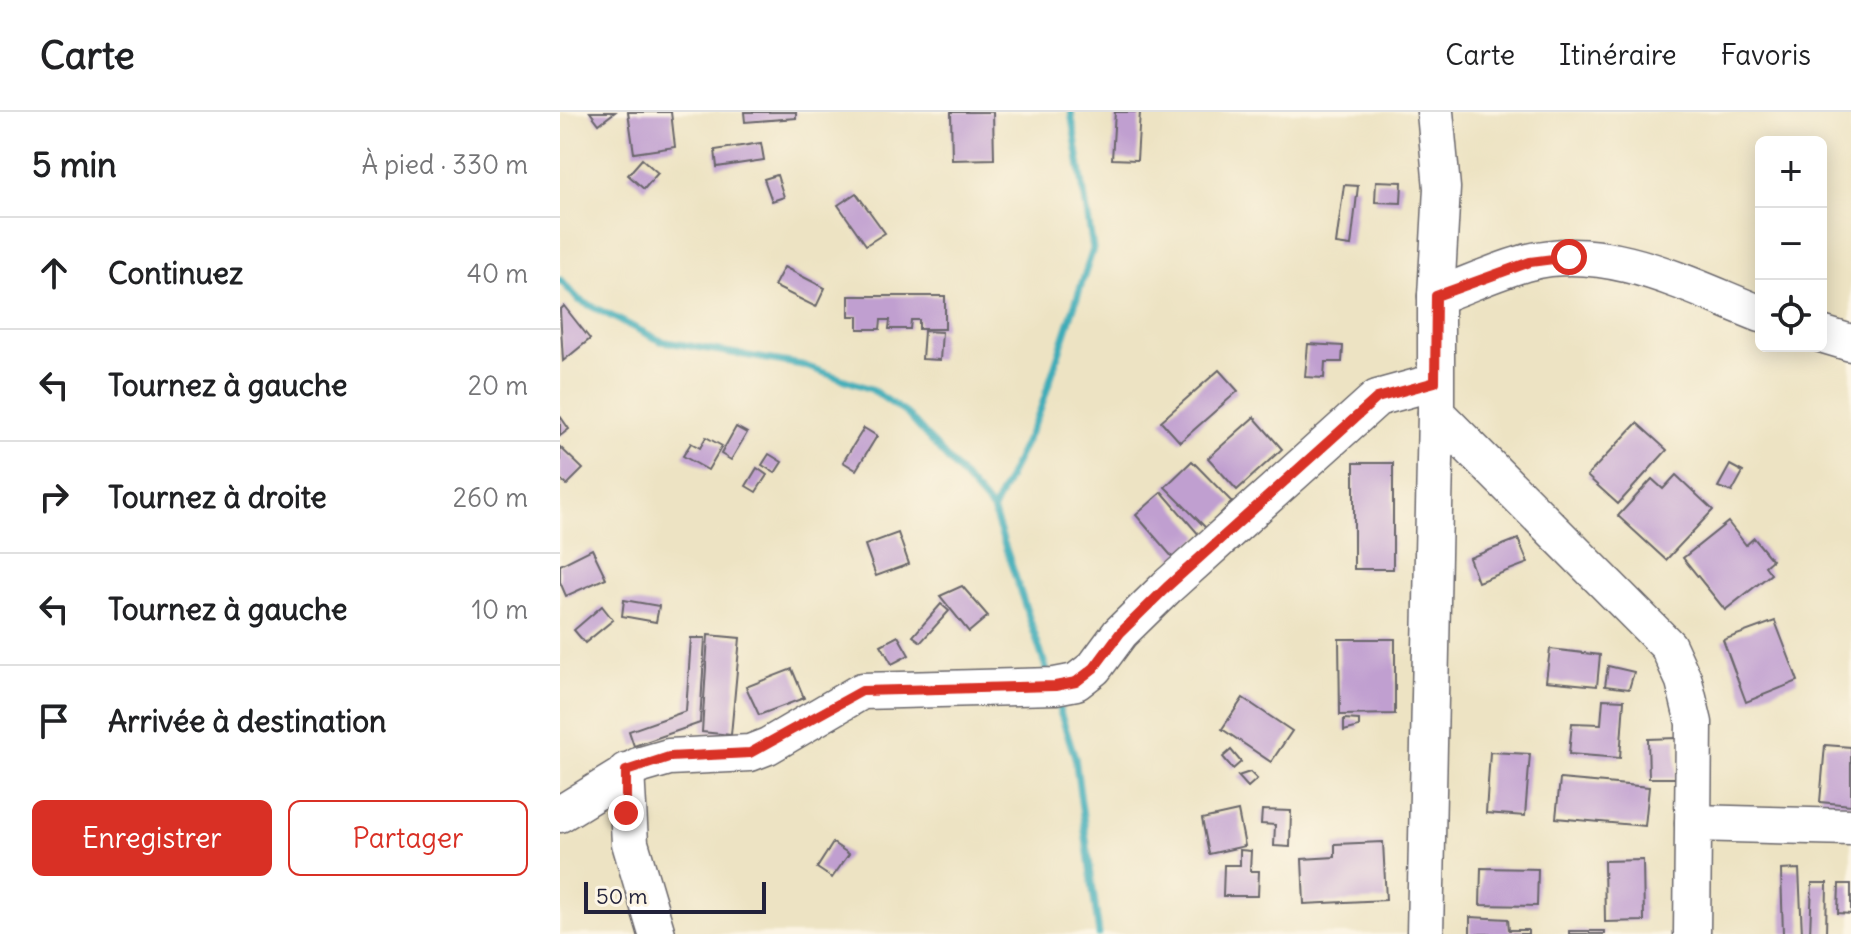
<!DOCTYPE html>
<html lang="fr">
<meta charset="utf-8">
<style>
:root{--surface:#fff;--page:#f6f6f6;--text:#202124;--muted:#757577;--line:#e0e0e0;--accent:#d93025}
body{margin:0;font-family:Delius,sans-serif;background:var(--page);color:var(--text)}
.controls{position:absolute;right:24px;top:24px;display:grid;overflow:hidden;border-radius:12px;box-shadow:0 4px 20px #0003}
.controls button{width:72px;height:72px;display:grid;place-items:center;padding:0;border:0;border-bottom:2px solid var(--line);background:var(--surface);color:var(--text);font:40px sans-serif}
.scale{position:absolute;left:24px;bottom:20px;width:182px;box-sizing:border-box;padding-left:8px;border:4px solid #22223b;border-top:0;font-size:22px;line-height:28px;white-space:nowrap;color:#22223b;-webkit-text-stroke:6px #fcf5e5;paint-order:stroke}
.stop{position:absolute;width:24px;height:24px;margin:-18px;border:6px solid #d93025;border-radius:50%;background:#fff}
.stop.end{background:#d93025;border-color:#fff;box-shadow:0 2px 8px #0008}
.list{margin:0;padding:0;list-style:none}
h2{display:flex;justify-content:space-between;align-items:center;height:104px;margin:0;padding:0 32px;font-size:34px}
h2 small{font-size:26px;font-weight:400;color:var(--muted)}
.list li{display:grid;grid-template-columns:52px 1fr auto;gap:24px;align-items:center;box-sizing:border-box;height:112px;padding:0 32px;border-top:2px solid var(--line)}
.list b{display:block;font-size:30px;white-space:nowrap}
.list em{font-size:26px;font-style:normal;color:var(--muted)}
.actions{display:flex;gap:16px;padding:24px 32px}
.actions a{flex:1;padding:18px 0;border:2px solid var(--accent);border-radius:12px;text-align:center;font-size:28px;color:var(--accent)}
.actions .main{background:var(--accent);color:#fff}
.icon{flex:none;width:44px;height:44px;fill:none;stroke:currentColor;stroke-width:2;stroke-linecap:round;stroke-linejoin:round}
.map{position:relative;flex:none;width:1291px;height:822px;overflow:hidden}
header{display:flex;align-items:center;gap:48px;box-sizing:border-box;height:112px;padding:0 40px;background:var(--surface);border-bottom:2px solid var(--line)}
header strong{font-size:38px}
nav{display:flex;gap:44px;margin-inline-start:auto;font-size:28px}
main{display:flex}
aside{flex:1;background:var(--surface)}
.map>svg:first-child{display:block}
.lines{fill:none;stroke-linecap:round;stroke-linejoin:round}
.stream{stroke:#3cacb8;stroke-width:7}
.building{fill:#c09fd0}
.minor-casing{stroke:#69666b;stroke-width:39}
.minor{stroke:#fff;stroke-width:36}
.route{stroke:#d93025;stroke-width:10}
</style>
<header>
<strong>Carte</strong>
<nav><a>Carte</a><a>Itinéraire</a><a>Favoris</a></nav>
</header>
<main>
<aside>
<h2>5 min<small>À pied · 330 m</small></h2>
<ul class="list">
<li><svg class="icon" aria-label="ahead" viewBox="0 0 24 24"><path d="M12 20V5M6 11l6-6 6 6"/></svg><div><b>Continuez</b></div><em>40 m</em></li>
<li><svg class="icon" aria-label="left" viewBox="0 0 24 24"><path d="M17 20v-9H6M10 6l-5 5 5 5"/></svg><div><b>Tournez à gauche</b></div><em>20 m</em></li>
<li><svg class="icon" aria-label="right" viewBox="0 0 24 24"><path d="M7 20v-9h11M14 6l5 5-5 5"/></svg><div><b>Tournez à droite</b></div><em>260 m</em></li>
<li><svg class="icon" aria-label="left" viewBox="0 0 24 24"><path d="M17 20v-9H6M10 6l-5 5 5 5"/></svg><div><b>Tournez à gauche</b></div><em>10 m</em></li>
<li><svg class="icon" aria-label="arrive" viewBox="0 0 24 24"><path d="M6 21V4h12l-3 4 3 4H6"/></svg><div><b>Arrivée à destination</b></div></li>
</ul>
<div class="actions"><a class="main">Enregistrer</a><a>Partager</a></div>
</aside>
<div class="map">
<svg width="1291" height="822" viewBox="0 0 1291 822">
<rect width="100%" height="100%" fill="#fcf5e5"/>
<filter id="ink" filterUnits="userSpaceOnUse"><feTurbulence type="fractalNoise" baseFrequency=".0125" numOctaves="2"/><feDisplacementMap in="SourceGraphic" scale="16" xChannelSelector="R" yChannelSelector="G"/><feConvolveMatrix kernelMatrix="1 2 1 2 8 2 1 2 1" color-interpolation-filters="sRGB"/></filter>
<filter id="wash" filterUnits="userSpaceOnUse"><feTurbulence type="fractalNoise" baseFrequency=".006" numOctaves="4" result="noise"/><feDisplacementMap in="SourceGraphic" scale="32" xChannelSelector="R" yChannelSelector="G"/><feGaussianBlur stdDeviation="1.8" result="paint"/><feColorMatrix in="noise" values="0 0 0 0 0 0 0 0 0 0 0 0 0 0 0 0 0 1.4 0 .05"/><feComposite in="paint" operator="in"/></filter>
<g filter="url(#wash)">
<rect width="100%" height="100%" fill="#ede3c3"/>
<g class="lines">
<g class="stream">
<path d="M 0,168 L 19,188 L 101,229 L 242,253 L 311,277 L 347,302 L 433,398 L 488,562"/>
<path d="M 433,398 L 480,299 L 533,137 L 511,0"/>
<path d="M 495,585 L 515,645 L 539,822"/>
</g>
</g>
<g id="blocks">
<g class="building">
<path d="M 30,0 L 55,0 L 39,12 Z"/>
<path d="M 68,0 L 111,0 L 115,35 L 74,41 Z"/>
<path d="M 184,0 L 236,0 L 236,6 L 185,10 Z"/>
<path d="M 391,0 L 433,0 L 434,47 L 392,48 Z"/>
<path d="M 555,0 L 580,0 L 577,48 L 552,47 Z"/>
<path d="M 201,31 L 204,48 L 157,55 L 155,38 Z"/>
<path d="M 82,47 L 98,61 L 84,77 L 68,63 Z"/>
<path d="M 217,63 L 224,85 L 212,89 L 204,67 Z"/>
<path d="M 816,69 L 842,70 L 841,91 L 815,90 Z"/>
<path d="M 784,73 L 798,74 L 791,134 L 776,132 Z"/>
<path d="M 296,81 L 325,121 L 306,133 L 278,93 Z"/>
<path d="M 224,155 L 265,176 L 256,195 L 214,174 Z"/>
<path d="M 289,184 L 385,184 L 385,217 L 359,217 L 359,208 L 351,208 L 350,217 L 329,217 L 330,208 L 321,208 L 320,217 L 298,217 L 298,204 L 289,204 Z"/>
<path d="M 4,194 L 30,227 L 3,249 L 0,198 Z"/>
<path d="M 364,219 L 382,220 L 380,248 L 362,247 Z"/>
<path d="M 748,232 L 783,234 L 782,250 L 765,250 L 764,266 L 745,265 Z"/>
<path d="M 659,258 L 678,279 L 620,330 L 601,309 Z"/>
<path d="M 0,304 L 9,317 L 0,324 Z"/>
<path d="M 694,305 L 722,337 L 677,378 L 648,346 Z"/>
<path d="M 1077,311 L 1107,338 L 1058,392 L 1027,364 Z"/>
<path d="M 176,315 L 187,321 L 171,348 L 161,342 Z"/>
<path d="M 304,316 L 317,324 L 296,358 L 283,350 Z"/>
<path d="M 146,325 L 162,334 L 148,358 L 123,344 L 131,331 L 140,336 Z"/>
<path d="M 0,335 L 23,357 L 7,373 L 0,367 Z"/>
<path d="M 209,342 L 222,350 L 215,361 L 202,353 Z"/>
<path d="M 632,349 L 672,390 L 646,416 L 605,375 Z"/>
<rect x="794" y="351" width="39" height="106"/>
<path d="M 1170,353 L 1183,360 L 1172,380 L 1158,375 Z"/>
<path d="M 197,356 L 207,363 L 196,380 L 186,374 Z"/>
<path d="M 1116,363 L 1153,398 L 1106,448 L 1058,404 L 1092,367 L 1103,377 Z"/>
<path d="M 602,380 L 640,424 L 614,447 L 576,403 Z"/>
<path d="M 1168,410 L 1186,433 L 1194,426 L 1212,448 L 1205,454 L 1211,462 L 1165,498 L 1123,446 Z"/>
<path d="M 338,421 L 349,452 L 316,464 L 305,433 Z"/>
<path d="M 958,427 L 968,451 L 918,470 L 909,446 Z"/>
<path d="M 32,437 L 46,466 L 6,484 L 0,470 L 0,453 Z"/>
<path d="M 402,474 L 428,504 L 409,520 L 380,484 Z"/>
<path d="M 64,488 L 99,494 L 96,510 L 62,504 Z"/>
<path d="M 381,492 L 389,499 L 361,530 L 353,524 Z"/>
<path d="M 42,494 L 53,508 L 25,531 L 14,518 Z"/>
<path d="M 1215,509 L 1238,569 L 1186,590 L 1163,528 Z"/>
<path d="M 148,523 L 180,526 L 171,623 L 142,620 Z"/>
<path d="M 338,524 L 349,543 L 332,552 L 321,533 Z"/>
<path d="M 131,526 L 145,526 L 140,611 L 74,634 L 69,619 L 126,599 Z"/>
<path d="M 779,527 L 835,527 L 835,602 L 780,603 Z"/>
<path d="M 990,537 L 1040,543 L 1037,574 L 986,569 Z"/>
<path d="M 1048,554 L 1074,560 L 1069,577 L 1045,574 Z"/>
<path d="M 232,557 L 244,586 L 199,603 L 186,575 Z"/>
<path d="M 683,586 L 732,619 L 711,650 L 662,617 Z"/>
<path d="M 1043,587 L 1064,588 L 1060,646 L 1009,642 L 1012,611 L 1041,612 Z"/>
<path d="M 784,607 L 799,608 L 799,615 L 784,619 Z"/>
<path d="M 1116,626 L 1116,666 L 1089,666 L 1088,627 Z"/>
<path d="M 1265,633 L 1291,635 L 1291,693 L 1260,690 Z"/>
<path d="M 671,638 L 681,650 L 673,657 L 663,645 Z"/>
<path d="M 930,640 L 970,642 L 965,704 L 926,701 Z"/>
<path d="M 690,660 L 697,667 L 688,675 L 678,664 Z"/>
<path d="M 1000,667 L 1089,675 L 1085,714 L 996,706 Z"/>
<path d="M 702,698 L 731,699 L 730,735 L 714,734 L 715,713 L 701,712 Z"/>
<path d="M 678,699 L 685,734 L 649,742 L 642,707 Z"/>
<path d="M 823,730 L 826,788 L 744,792 L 742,747 L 775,745 L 775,732 Z"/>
<path d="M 273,731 L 289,742 L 272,766 L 257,756 Z"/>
<path d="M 680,738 L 691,739 L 690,759 L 699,759 L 698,784 L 663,784 L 664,753 L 680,753 Z"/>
<path d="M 1083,748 L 1084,809 L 1045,810 L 1044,749 Z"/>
<path d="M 921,756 L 978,757 L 977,794 L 920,793 Z"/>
<path d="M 1239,757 L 1242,822 L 1223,822 L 1221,758 Z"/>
<path d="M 1252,771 L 1267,771 L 1266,822 L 1250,822 Z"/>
<path d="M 1279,772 L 1291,772 L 1291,802 L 1278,801 Z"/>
<path d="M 910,805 L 948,807 L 949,818 L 968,818 L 968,822 L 910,822 Z"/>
<rect x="1009" y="819" width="36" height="3"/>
</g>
</g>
</g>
<g filter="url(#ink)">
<use href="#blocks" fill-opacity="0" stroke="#69666b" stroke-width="2"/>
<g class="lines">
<g class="minor-casing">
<g id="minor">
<path d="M 875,0 L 882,76 L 876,184 L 876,301 L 1108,534 L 1124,569 L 1134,611 L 1132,822"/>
<path d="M 876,184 C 907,173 938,158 969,150 C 1049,130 1129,174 1201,202"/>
<path d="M 1261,222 L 1291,231"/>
<path d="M 66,659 L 70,731 L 97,822"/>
<path d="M 0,702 L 78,654 L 109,645 L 190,641 L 208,634 L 302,579 L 495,574 L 516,570 L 534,556 L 560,521 L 607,475 L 817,286 L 875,270"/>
<path d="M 1133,711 L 1291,715"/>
<path d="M 865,822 L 876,301"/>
</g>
</g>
<use href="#minor" class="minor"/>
</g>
</g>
<g class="lines" filter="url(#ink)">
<path class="route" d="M 66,701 L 66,659 L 109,645 L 190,641 L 302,579 L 495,574 L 516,570 L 534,556 L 560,521 L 607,475 L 817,286 L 875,270 L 876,184 L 970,150 L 1009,145"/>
</g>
</svg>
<div class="controls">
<button>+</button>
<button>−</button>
<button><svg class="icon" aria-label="locate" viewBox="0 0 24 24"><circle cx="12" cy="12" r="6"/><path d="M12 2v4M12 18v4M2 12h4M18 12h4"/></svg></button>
</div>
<div class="scale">50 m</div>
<div class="stop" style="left:1009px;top:145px"></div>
<div class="stop end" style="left:66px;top:701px"></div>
</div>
</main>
